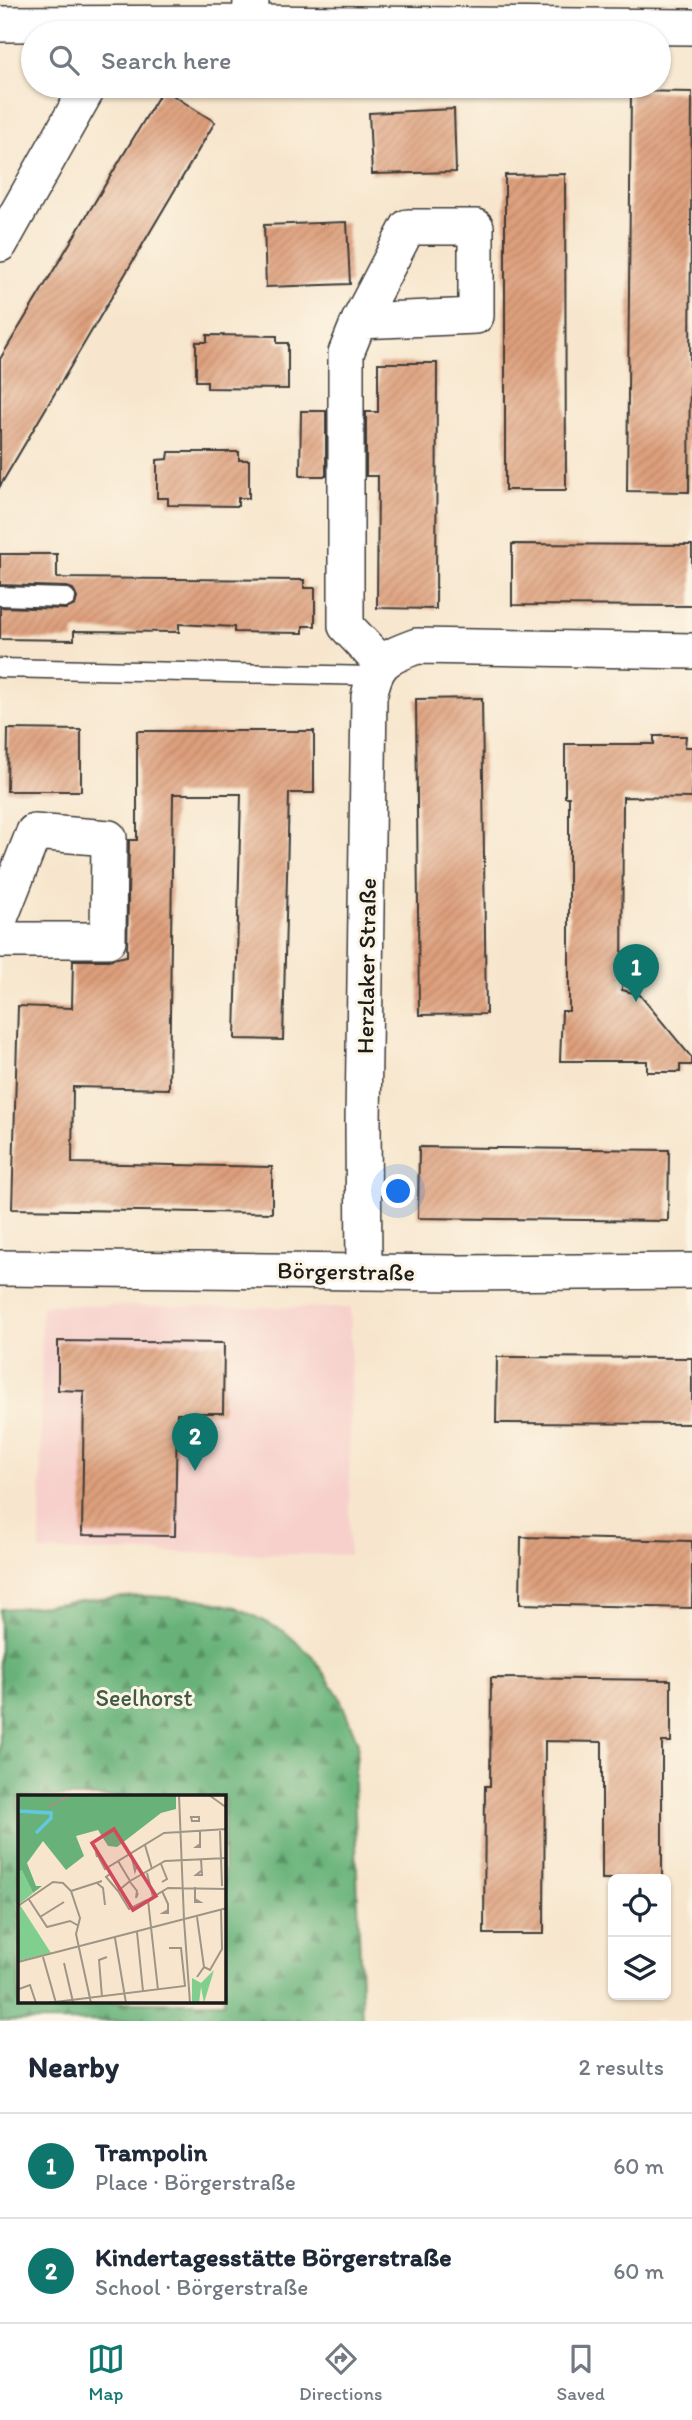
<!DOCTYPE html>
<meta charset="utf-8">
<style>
:root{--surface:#fff;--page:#f6f6f7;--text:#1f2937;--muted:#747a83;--line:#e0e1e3;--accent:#0f766e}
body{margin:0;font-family:Itim,sans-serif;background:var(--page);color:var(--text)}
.controls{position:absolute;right:21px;bottom:21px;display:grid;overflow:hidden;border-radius:10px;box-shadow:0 2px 5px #0004}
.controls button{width:63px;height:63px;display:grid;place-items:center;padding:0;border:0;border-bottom:2px solid var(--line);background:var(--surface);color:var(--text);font:35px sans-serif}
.you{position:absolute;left:399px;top:1192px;width:24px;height:24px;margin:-18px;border:5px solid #fff;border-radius:50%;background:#1a73e8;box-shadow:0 0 0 10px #1a73e833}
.badge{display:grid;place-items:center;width:46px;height:46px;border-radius:50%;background:var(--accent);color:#fff;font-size:23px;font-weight:700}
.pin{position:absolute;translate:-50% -58px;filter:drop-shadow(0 2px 4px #0008)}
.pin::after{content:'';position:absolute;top:37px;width:24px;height:21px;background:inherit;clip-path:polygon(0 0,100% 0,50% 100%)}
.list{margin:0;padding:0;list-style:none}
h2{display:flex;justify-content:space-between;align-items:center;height:91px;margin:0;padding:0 28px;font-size:30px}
h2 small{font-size:23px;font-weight:400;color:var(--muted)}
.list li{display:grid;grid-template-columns:46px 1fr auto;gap:21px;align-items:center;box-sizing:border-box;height:105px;padding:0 28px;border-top:2px solid var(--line)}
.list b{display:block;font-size:26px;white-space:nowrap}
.list p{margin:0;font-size:23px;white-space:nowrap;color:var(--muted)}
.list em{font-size:23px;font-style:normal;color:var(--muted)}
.icon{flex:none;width:38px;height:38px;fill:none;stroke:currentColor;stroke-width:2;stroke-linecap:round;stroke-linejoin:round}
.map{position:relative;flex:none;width:692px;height:2021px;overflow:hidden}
.search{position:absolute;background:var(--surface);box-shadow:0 2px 5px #0004;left:21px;right:21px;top:21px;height:77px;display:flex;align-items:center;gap:18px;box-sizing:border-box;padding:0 24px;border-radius:38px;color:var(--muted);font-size:26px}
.sheet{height:301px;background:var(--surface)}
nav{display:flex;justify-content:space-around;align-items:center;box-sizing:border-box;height:98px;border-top:2px solid var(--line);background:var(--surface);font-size:19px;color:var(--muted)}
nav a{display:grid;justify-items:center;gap:4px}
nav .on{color:var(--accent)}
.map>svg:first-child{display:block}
.built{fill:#f7d0cc}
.forest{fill:url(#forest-firs);stroke:#42674a;stroke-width:2;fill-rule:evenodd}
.building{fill:url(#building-hatch)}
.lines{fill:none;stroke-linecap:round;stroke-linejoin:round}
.service-casing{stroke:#3d3a37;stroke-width:21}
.minor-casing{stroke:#3d3a37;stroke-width:38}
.service{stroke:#fff;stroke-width:18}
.minor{stroke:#fff;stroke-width:35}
.labels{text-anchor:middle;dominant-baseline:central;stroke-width:6;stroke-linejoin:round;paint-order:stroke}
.street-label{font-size:24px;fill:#1c1c1c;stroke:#fcf5e5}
.park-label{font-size:24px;fill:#3f5b44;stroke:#fcf5e5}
.inset-river{fill:none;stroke:#63c7e1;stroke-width:3.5}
.inset-road{fill:none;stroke:#9f9586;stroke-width:2}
.view{fill:#d1495b;fill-opacity:0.15;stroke:#d1495b;stroke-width:3.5}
.inset-edge{fill:none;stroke:#1c1c1c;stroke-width:3.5}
</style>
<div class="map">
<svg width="692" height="2021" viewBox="0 0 692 2021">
<defs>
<pattern id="forest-firs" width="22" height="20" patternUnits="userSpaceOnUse" patternTransform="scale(1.75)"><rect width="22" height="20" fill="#68b279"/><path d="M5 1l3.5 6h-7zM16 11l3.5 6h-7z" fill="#559062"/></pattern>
<pattern id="building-hatch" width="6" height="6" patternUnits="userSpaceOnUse" patternTransform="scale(1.75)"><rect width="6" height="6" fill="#dd9f7c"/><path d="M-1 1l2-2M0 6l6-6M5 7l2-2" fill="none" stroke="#bd886b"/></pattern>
</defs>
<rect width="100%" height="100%" fill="#fcf5e5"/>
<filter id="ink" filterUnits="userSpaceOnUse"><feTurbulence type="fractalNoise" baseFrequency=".0143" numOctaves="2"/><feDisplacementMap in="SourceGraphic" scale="14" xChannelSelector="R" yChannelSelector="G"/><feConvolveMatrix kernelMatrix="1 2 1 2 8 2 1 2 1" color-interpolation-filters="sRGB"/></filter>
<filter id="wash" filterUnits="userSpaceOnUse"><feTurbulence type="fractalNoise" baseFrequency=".00686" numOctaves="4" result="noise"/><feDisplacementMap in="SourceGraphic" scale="28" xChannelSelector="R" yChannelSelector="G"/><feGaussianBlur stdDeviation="1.57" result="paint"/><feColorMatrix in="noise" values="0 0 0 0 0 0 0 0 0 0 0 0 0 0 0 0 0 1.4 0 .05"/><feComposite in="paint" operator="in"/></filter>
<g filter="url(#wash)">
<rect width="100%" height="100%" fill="#f7e6cd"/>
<path class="built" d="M 42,1305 L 351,1308 L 349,1555 L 40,1551 Z"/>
<path class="forest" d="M 145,1596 L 199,1599 L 236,1607 L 284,1631 L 312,1656 L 339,1696 L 358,1743 L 354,1783 L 362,2021 L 0,2021 L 0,1609 C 49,1606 96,1597 145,1596 ZM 19,1797 L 224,1797 L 224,2002 L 19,2002 Z"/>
<g id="blocks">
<g class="building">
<path d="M 163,89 L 215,122 L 0,486 L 0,359 Z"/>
<path d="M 631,91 L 692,92 L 689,492 L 627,491 Z"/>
<path d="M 454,109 L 456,172 L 372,174 L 369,113 Z"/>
<path d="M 565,174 L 566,490 L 505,490 L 505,175 Z"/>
<path d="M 347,222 L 350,284 L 266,287 L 264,225 Z"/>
<path d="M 207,335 L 277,336 L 277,343 L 288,343 L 288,389 L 207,388 L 207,381 L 196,381 L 196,342 L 207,342 Z"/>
<path d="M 378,363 L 437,363 L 436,609 L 377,608 L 378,476 L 366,476 L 366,412 L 378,412 Z"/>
<path d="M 301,411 L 326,411 L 326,476 L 300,476 Z"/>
<path d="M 169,452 L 239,452 L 239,460 L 249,460 L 249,498 L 238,498 L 238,506 L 168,505 L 168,498 L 157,498 L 157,460 L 168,459 Z"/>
<path d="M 512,544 L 692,545 L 692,606 L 512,605 Z"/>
<path d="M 0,554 L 57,554 L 57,578 L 304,580 L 304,588 L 315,588 L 315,626 L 303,626 L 303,633 L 234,632 L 234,627 L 179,624 L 179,632 L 74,631 L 74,640 L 0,639 L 0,607 L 66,609 L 75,605 L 77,598 L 73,589 L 67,587 L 0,585 Z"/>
<path d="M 482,698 L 486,1014 L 419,1015 L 416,699 Z"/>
<path d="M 8,729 L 81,730 L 81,791 L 7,791 Z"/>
<path d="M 137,731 L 314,731 L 314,793 L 289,793 L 283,1040 L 235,1039 L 241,794 L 173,794 L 169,1089 L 73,1087 L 72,1163 L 272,1167 L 272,1213 L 12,1209 L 18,1006 L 72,1008 L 73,960 L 108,960 L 127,956 L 129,840 L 137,840 Z"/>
<path d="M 654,736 L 686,736 L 685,747 L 692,747 L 692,798 L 623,797 L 622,990 L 640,995 L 692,1058 L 692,1065 L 680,1065 L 680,1072 L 647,1072 L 647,1061 L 560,1061 L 562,1011 L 569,1011 L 569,797 L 565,797 L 565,744 L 654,744 Z"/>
<path d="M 419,1147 L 669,1150 L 668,1221 L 418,1218 Z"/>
<path d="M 58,1341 L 224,1343 L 223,1413 L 177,1413 L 175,1536 L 82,1535 L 84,1391 L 58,1390 Z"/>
<path d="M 497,1357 L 692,1358 L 692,1424 L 496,1423 Z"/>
<path d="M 521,1537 L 692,1541 L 692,1608 L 520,1604 Z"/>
<path d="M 491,1678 L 671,1680 L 671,1742 L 662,1742 L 662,1879 L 602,1879 L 602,1742 L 545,1741 L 544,1934 L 484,1934 L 485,1786 L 490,1786 Z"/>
</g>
</g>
</g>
<g filter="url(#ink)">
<use href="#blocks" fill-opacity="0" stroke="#3d3a37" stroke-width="2"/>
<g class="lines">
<g class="service-casing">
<g id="service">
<path d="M 0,596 L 66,598"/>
<path d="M 0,668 L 374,676"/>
</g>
</g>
<g class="minor-casing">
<g id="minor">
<path d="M 250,23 L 692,27"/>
<path d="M 0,24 L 250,23 L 251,1"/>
<path d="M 0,244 L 89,86"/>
<path d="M 359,321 L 476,316 L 476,227 L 408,227 L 359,321 L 346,353 L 346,626 L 381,663"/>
<path d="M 0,918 L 34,832 L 109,838 L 108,940 L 0,940"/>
<path d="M 0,1268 L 461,1273 L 692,1271"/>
<path d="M 364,1271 L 363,1122 L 369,697 C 376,662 384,658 417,646 L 692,651"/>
</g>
</g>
<use href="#service" class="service"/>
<use href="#minor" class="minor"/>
</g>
</g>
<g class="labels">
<g class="street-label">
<text transform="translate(366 966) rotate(-89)">Herzlaker Straße</text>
<text transform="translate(346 1271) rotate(1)">Börgerstraße</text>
</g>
<g class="park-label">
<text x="144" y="1697">Seelhorst</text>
</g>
</g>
<g transform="translate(18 1795)">
<rect width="208" height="208" fill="#f7e6cd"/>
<path d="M 196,175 L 186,208 L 183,192 L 181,208 L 174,208 L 174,183 L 183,188 Z" fill="#81cf8e"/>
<path d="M 0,0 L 158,0 L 158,14 L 143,18 L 99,52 L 90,51 L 80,35 L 58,41 L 66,61 L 48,75 L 25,46 L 9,68 L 18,91 L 24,91 L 15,98 L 4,76 L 0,77 Z" fill="#68b279"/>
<path d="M 4,75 L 15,98 L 0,110 L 0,77 ZM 2,110 L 33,158 L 0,166 Z" fill="#81cf8e"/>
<path class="inset-river" d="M 0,16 L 33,18 L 33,23 L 18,38"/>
<path class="inset-road" d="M 161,0 L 166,125M 191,0 L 209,13M 30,12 L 53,0M 173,22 L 181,22 L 181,26 L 174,26 ZM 182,36 L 182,52 L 178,52 L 182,49M 202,36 L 204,91M 127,50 L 134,74M 113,59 L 117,76 L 119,70M 79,62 L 78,57 L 87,74 L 146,38 L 209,34M 183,64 L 184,80 L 178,80 L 183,76M 100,66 L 112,86 L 100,96 L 111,114 L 129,105M 143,69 L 149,84 L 144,87M 129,78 L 135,102M 92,79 L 88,82 L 100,96M 112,86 L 147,66 L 209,63M 112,87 L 119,96 L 118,103 L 120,98M 79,88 L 85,93 L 87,110M 177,92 L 177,104 L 182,107 L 177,107 L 177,104M 53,96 L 84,86M 144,96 L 150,109 L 150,118 L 145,118 L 150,115M 10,103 L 29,132 L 52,126 L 61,131M 0,111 L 35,87 L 45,88 L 53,96 L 62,123 L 58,139 L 73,208M 22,122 L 46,107M 179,122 L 186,172 L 179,182M 166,125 L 172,208M 119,137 L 125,196M 97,143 L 108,208M 25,162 L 38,208M 0,167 L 209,113M 46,168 L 55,207M 186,172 L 192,175 L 204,154 L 203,115M 1,194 L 12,190 L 18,208M 140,195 L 130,105 L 150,93 L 209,94M 84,202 L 81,165 L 89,162M 29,208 L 167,191 L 163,153 L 151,153"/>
<path class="view" d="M 96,34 L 138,101 L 115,115 L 74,48 Z"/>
<rect width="208" height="208" class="inset-edge"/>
</g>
</svg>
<div class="controls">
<button><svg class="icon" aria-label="locate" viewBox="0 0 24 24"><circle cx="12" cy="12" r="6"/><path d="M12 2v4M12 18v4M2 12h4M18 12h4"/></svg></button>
<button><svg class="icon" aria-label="layers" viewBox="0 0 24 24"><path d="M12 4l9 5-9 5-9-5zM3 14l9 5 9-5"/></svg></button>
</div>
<div class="you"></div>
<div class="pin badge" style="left:636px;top:1002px">1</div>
<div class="pin badge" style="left:195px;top:1471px">2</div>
<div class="search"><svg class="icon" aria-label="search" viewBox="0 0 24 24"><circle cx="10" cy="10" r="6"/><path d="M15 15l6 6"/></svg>Search here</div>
</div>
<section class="sheet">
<h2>Nearby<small>2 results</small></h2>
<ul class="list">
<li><span class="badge">1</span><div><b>Trampolin</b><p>Place · Börgerstraße</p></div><em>60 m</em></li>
<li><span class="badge">2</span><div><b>Kindertagesstätte Börgerstraße</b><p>School · Börgerstraße</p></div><em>60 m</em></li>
</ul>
</section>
<nav>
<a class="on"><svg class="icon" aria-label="map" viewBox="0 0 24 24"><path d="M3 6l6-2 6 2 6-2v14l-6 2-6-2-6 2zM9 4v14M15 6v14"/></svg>Map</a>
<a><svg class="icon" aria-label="directions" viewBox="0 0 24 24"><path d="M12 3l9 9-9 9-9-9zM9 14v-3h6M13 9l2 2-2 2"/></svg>Directions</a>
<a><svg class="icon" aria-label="saved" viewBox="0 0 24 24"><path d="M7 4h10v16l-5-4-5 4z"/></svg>Saved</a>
</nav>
